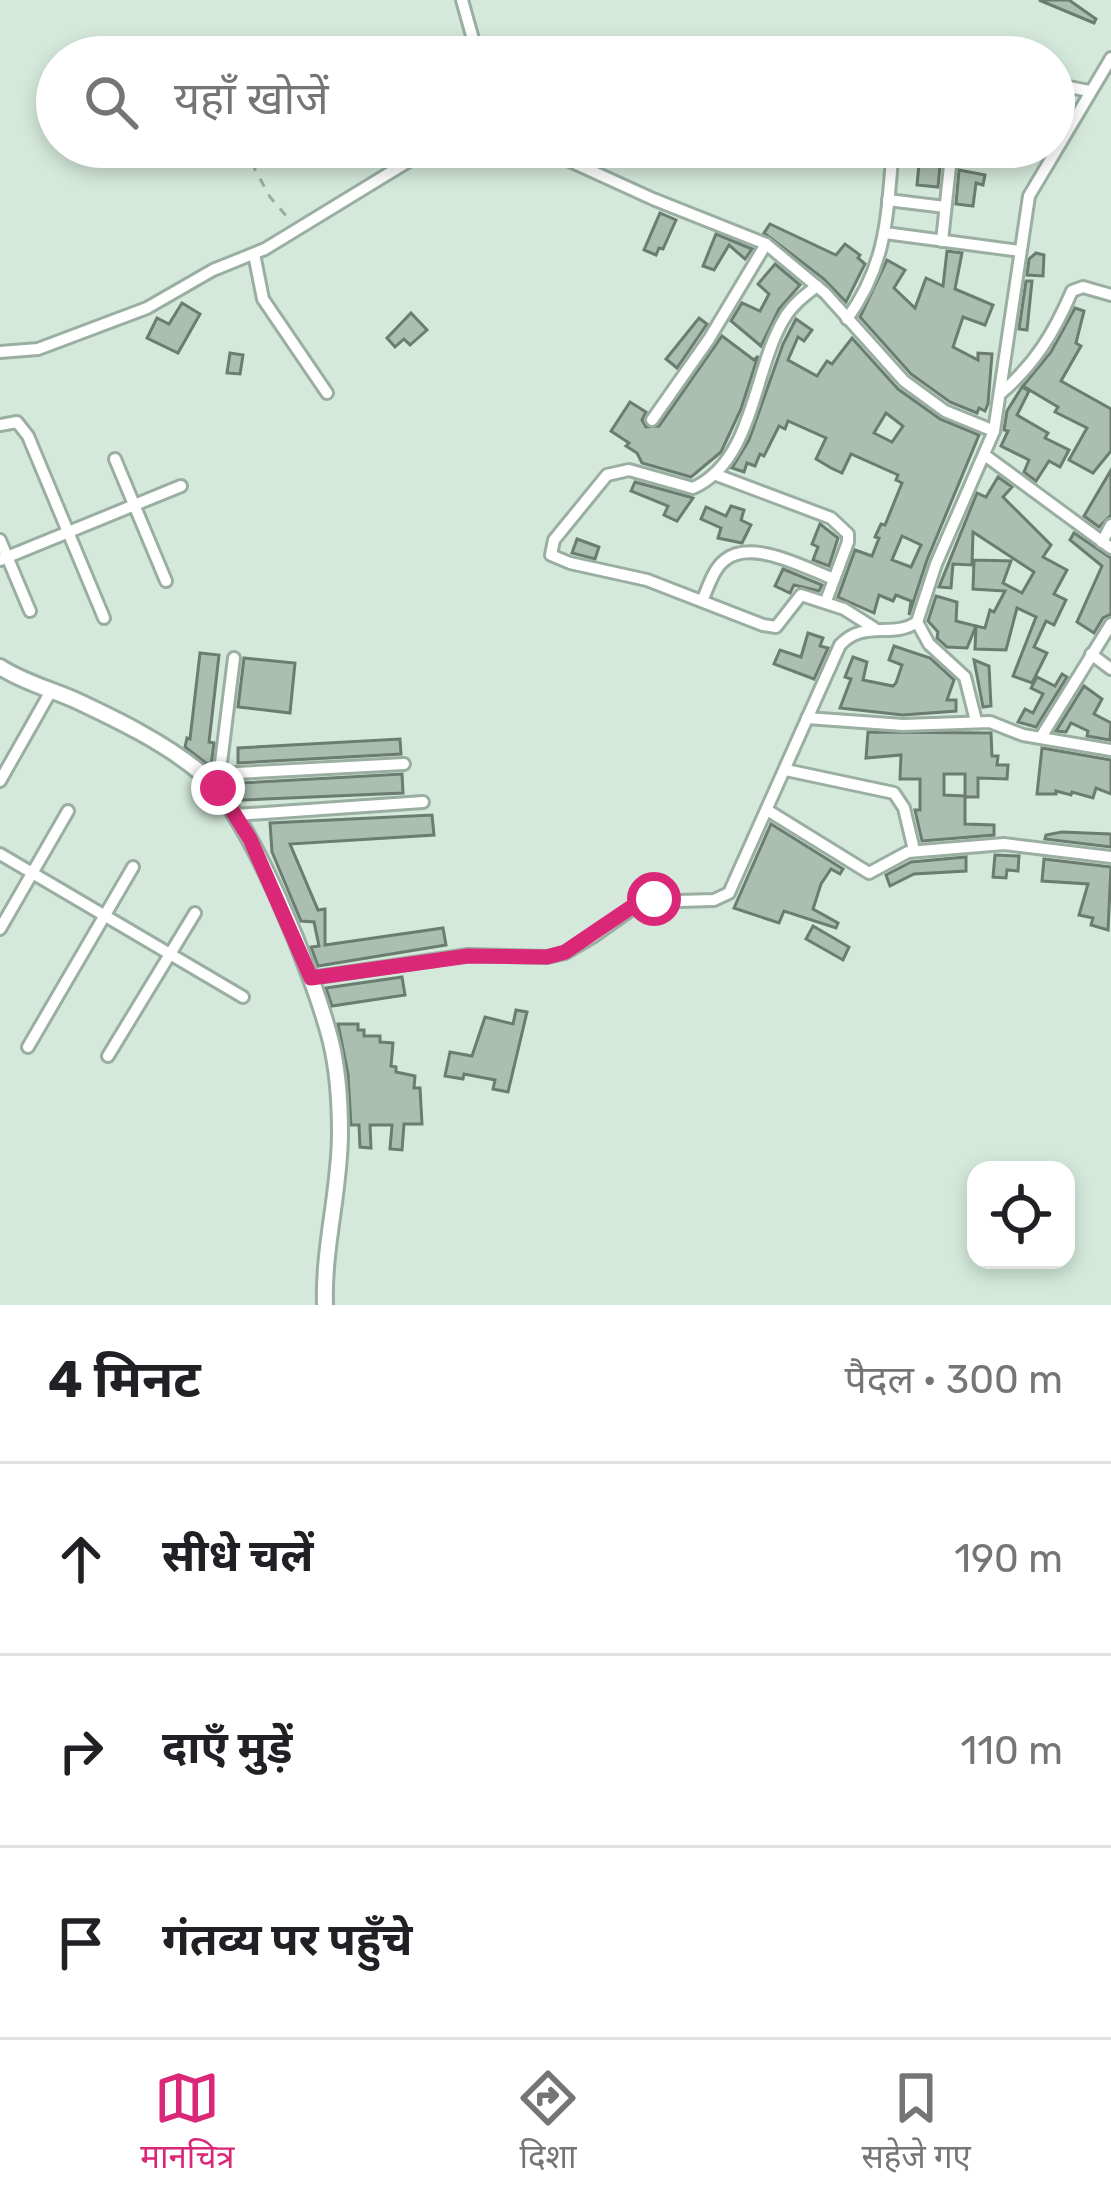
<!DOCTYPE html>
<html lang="hi">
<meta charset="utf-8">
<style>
:root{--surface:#fff;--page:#f2f2f2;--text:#202124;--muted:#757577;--line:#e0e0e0;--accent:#db2777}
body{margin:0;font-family:Rubik,"Noto Sans Devanagari",sans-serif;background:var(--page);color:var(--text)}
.controls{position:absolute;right:36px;bottom:36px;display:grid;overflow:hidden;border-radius:24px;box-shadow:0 6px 18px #0003}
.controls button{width:108px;height:108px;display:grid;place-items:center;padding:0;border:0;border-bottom:3px solid var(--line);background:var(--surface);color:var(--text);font:60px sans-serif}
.stop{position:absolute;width:36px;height:36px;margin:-27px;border:9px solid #db2777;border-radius:50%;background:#fff}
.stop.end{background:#db2777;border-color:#fff;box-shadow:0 3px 12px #0008}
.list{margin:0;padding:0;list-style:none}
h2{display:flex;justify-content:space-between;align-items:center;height:156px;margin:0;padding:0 48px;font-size:51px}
h2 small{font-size:39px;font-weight:400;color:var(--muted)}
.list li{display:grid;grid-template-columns:78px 1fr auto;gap:36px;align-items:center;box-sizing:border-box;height:192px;padding:0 48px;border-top:3px solid var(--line)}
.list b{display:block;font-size:45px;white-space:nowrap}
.list em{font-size:39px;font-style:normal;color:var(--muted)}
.icon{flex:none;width:66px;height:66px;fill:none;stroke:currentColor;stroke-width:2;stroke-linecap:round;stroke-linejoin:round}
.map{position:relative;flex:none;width:1111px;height:1305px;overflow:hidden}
.search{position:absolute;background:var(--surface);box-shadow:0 6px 18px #0003;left:36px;right:36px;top:36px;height:132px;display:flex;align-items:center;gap:30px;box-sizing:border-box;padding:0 42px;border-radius:66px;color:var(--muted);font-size:45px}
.sheet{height:732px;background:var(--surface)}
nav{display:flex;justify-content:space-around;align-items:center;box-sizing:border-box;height:168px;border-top:3px solid var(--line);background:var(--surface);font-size:33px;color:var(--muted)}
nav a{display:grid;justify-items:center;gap:6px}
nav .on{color:var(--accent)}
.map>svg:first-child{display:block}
.building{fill:#aabeb1;stroke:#6a7d70;stroke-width:3;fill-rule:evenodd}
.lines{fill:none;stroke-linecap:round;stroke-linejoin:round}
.minor-casing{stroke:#9aaea1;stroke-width:16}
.tertiary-casing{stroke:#9aaea1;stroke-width:20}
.path{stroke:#9caca1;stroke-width:3;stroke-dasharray:9 9;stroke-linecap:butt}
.minor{stroke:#fff;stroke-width:10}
.tertiary{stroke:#fff;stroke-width:14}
.route{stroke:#db2777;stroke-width:15}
</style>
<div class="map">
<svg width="1111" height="1305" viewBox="0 0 1111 1305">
<rect width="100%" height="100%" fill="#d4e9db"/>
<g class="building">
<path d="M 1039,0 L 1069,0 L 1096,19 L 1094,23 Z"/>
<path d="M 920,154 L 941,156 L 938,187 L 917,185 Z"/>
<path d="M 959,170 L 985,175 L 983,185 L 976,183 L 973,206 L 956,204 Z"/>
<path d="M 660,213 L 676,220 L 663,249 L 659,248 L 656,255 L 644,250 Z"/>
<path d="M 770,224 L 836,255 L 845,244 L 860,255 L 858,258 L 865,264 L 846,302 L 824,279 L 764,233 Z"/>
<path d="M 716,234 L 752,249 L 745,259 L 729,245 L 714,270 L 703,266 Z"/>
<path d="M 947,251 L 962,253 L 955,289 L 993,305 L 985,325 L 963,317 L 953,347 L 978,360 L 978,353 L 992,354 L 988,404 L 985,411 L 979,408 L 977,413 L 950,402 L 911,374 L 860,317 L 887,260 L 905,270 L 894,288 L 915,308 L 926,278 L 943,286 Z"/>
<path d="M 1036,253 L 1044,255 L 1043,276 L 1027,275 L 1029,259 Z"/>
<path d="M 775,264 L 800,285 L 779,309 L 761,346 L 731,321 L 742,303 L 760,311 L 769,294 L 758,284 Z"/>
<path d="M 1026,281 L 1032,281 L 1027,330 L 1019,329 Z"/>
<path d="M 182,303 L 200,314 L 178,353 L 147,338 L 157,318 L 169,324 Z"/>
<path d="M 1075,308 L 1084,311 L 1076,343 L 1081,346 L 1061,381 L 1111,409 L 1111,451 L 1093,473 L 1069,460 L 1087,428 L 1055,412 L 1058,407 L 1023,386 L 1051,352 Z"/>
<path d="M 411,313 L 427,330 L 410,345 L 404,339 L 395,347 L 387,338 Z"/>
<path d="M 699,318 L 707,324 L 677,368 L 666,359 Z"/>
<path d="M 796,319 L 812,330 L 804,341 L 798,337 L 788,360 L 817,376 L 827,361 L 832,364 L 852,338 L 898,389 L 940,419 L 979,435 L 927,560 L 909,615 L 911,601 L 896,595 L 893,601 L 879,595 L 874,613 L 838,597 L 855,550 L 872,556 L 879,538 L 875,537 L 881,524 L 885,525 L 902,483 L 896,480 L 898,475 L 851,454 L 842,473 L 831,468 L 816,459 L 826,438 L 788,421 L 785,429 L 779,426 L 764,456 L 760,454 L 755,466 L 747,463 L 744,472 L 732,468 L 749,440 L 783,344 ZM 886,413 L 903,426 L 892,442 L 874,433 ZM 902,536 L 921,545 L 911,567 L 892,560 Z"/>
<path d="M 722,336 L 754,360 L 758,356 L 741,409 L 721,452 L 691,477 L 642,463 L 637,453 L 626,446 L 629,443 L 611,431 L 630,402 L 646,412 L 642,420 L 646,427 L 659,426 Z"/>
<path d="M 230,353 L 243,355 L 240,374 L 227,373 Z"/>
<path d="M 1022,387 L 1029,391 L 1017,415 L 1048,433 L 1045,438 L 1069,450 L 1060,467 L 1049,461 L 1036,481 L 1024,472 L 1029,460 L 1001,446 L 1008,431 L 1004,430 L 1007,411 Z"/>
<path d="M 1111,470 L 1111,515 L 1099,527 L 1084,516 Z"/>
<path d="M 998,477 L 1012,487 L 1003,497 L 1051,545 L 1043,557 L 1067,570 L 1054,594 L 1066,600 L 1054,625 L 1046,621 L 1034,647 L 1047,653 L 1032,683 L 1013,676 L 1036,617 L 1017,608 L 1006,650 L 975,649 L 976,626 L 985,628 L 990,610 L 994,612 L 1005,591 L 973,589 L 974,560 L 1011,561 L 1003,583 L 1022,593 L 1034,572 L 973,532 L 972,565 L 953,564 L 951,588 L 939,587 L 977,493 L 986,497 Z"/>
<path d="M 635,482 L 690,497 L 693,498 L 677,521 L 664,515 L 668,506 L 631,491 Z"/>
<path d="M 731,506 L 744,510 L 741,520 L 751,525 L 742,543 L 718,538 L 721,528 L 701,519 L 706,507 L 726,516 Z"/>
<path d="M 820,524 L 838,538 L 829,566 L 813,560 L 818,547 L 812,544 Z"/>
<path d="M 1074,533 L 1111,558 L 1111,614 L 1103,618 L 1094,633 L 1077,622 L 1102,566 L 1070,540 Z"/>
<path d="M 577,539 L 599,547 L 595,559 L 572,553 Z"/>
<path d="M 783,569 L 822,585 L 819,591 L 794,585 L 790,593 L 775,586 Z"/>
<path d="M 936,596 L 957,602 L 956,621 L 976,626 L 967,648 L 947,647 L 937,638 L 938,632 L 928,621 Z"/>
<path d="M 808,633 L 823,638 L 820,646 L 828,648 L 814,679 L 774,664 L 780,650 L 801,657 Z"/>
<path d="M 894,646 L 930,658 L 954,680 L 947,700 L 956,700 L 956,711 L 903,715 L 840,708 L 851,679 L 845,677 L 853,657 L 867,662 L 863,680 L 893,686 L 896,683 L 902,665 L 889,660 Z"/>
<path d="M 200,653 L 219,655 L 209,742 L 214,743 L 211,767 L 185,747 L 187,738 L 190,739 Z"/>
<path d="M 244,658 L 295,663 L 290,713 L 238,707 Z"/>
<path d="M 974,660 L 989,666 L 991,706 L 983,707 Z"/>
<path d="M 1062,674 L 1067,677 L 1036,727 L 1018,722 L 1025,709 L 1033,713 L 1043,694 L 1031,688 L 1037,677 L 1055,686 Z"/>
<path d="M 1084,686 L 1102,699 L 1094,714 L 1111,723 L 1110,740 L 1087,736 L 1088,731 L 1071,723 L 1066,732 L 1056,731 Z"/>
<path d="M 868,732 L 991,733 L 992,756 L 998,756 L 997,765 L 1008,765 L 1007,779 L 978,778 L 978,797 L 965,797 L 965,774 L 944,774 L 944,795 L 965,796 L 965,824 L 994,825 L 994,835 L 922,841 L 915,810 L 920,810 L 920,779 L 900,779 L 901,755 L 866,758 Z"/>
<path d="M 400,739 L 401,754 L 238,763 L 238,748 Z"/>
<path d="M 1042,748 L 1111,760 L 1111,794 L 1096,788 L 1093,798 L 1072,792 L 1071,795 L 1056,791 L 1056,794 L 1037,794 Z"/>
<path d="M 402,774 L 403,793 L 242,800 L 241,783 Z"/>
<path d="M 432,815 L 434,835 L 290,844 L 318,910 L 325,909 L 325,945 L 443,928 L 446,945 L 318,966 L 311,947 L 319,946 L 314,922 L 301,921 L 272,852 L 270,823 Z"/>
<path d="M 771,824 L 843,869 L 840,874 L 831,869 L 821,884 L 813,909 L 838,923 L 836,928 L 784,911 L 779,923 L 734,908 Z"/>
<path d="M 1062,832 L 1111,834 L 1111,847 L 1045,839 L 1046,835 Z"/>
<path d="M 995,855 L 1019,856 L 1018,871 L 1007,870 L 1006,878 L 993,877 Z"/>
<path d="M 966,857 L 966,871 L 914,874 L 890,886 L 886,875 L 911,862 Z"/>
<path d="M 1044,859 L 1111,867 L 1108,930 L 1091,925 L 1093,918 L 1079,915 L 1088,884 L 1042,881 Z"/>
<path d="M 813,926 L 849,947 L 843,960 L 806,939 Z"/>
<path d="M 402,977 L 405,995 L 332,1006 L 326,988 Z"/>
<path d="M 516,1010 L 527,1012 L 508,1092 L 493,1089 L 495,1080 L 464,1074 L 463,1079 L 445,1076 L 450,1052 L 472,1056 L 485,1017 L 513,1024 Z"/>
<path d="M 338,1024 L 358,1024 L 358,1030 L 364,1030 L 364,1036 L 380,1036 L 380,1042 L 393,1043 L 391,1066 L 396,1067 L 396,1072 L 415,1076 L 414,1088 L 420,1088 L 422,1124 L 404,1124 L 402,1150 L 390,1149 L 392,1125 L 370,1125 L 371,1148 L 360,1147 L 359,1125 L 351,1125 L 348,1074 Z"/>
</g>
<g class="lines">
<g class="minor-casing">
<g id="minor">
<path d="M 462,0 L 478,57"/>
<path d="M 1054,84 L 1089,91"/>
<path d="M 539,147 L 653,199 L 766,244 L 825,293 L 904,381 L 945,411 L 994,431"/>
<path d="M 888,200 L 945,207"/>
<path d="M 885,233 L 1020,251"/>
<path d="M 942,241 L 952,147"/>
<path d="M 254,254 L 263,299 L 327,393"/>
<path d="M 817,286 C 804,296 792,305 784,319 C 753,370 754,461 693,488 L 629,470 L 607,475 L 554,540 L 551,555 L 570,563 L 647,580 L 763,625 L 776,627 L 801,595 L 844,609 L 874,628"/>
<path d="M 847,319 C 888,262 887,214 893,147"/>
<path d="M 0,352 L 38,349 L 147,308 L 213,270 L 265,249 L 432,147"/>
<path d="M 1000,394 C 1035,364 1054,333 1072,291 L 1083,287 L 1111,295"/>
<path d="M 652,420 L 709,339 L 766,244"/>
<path d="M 0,425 L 17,422 L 28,436 L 104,618"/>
<path d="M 986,456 L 1111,548"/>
<path d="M 115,459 L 166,581"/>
<path d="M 714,474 L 831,518 L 848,534 L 848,542 L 826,601"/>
<path d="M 0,540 L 30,611"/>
<path d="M 1102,542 L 1111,525"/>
<path d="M 0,560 L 181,486"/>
<path d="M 702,601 C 708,588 713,569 725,560 C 752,538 807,569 834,579"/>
<path d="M 917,622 L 929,644 L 965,677 L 976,721"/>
<path d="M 1091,654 L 1111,669"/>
<path d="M 807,718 L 903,725 L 990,722 L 1023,735 L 1111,750"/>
<path d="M 1041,737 L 1111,624"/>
<path d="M 786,770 L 894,793 L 904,808 L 914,850"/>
<path d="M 219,774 L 404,764"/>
<path d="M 219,779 L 234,658"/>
<path d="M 0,781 L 51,691"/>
<path d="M 767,810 L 869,873 L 908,852 L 1004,844 L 1111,857"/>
<path d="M 235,815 L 423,802"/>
<path d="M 0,854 L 243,997"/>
<path d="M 0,929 L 68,811"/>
<path d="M 311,978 L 468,955 L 547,957 L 565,953 L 594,936 L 642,902 L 714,900 L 729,893 L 840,645 C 864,619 893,639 917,622 L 936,564 L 994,431 L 1029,196 L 1111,58"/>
<path d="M 28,1047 L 133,867"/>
<path d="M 108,1056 L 195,913"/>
</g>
</g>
<g class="tertiary-casing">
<path id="tertiary" d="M 0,667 C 23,682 50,689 75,700 C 118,720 165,743 201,773 C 251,814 315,978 331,1042 C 338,1071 340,1103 340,1133 C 340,1191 323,1247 325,1305"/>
</g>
<path class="path" d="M 243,147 L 270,197 L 288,218"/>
<use href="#minor" class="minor"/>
<use href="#tertiary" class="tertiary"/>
</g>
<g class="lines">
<path class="route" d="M 218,788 L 250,839 L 311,978 L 468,956 L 547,957 L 565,952 L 630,908 L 654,899"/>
</g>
</svg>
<div class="controls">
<button><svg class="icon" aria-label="locate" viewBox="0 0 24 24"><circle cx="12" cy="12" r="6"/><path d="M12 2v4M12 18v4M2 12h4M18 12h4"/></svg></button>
</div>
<div class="stop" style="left:654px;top:899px"></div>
<div class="stop end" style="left:218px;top:788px"></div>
<div class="search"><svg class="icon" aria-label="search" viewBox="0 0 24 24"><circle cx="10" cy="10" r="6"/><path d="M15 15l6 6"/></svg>यहाँ खोजें</div>
</div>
<section class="sheet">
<h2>4 मिनट<small>पैदल · 300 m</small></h2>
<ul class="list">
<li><svg class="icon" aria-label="ahead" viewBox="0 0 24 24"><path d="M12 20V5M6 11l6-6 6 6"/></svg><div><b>सीधे चलें</b></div><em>190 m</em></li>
<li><svg class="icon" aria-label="right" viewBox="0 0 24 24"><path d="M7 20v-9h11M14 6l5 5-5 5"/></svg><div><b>दाएँ मुड़ें</b></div><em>110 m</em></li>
<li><svg class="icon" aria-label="arrive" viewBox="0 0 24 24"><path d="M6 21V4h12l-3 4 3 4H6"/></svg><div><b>गंतव्य पर पहुँचे</b></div></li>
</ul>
</section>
<nav>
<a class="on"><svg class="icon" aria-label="map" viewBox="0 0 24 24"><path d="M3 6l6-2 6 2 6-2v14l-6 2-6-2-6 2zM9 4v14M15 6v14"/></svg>मानचित्र</a>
<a><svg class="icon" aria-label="directions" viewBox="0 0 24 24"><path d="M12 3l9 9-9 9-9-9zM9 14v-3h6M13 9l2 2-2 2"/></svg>दिशा</a>
<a><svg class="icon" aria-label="saved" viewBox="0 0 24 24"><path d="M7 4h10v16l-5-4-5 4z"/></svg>सहेजे गए</a>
</nav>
